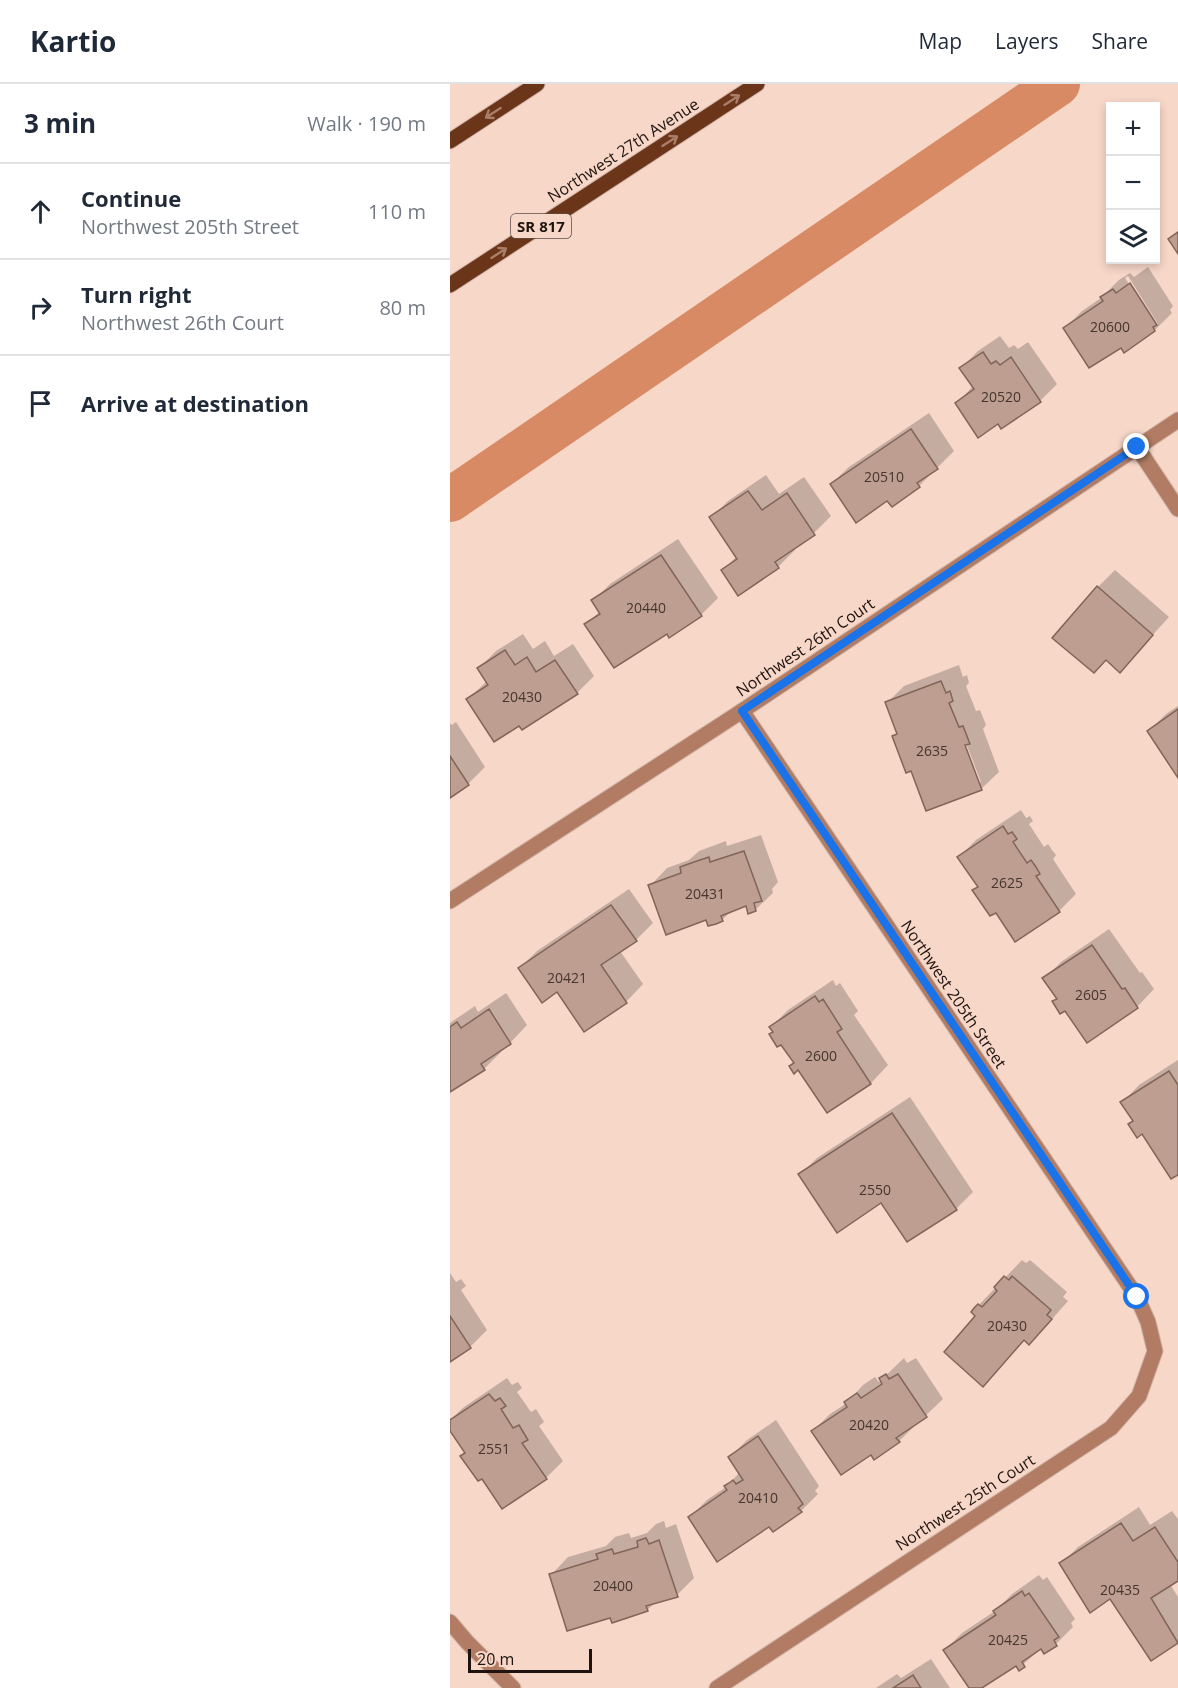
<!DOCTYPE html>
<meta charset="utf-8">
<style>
:root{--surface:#fff;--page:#f6f6f7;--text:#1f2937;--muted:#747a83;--line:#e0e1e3}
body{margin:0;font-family:"Open Sans",sans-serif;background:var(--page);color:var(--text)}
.controls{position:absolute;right:18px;top:18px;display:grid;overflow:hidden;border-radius:0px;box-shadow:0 3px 9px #0003}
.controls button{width:54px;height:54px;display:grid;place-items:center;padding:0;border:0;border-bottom:2px solid var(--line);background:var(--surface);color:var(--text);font:30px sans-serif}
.scale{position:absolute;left:18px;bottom:15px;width:124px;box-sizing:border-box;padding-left:6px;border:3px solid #1e130e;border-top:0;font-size:16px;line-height:21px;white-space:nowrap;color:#1e130e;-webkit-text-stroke:4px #f7d7c8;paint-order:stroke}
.stop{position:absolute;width:18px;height:18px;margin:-14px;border:4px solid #1a73e8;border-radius:50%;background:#fff}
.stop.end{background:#1a73e8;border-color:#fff;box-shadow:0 2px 6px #0008}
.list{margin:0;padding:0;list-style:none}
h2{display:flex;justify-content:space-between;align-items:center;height:78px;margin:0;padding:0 24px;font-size:26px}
h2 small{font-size:20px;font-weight:400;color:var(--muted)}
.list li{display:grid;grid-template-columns:39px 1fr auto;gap:18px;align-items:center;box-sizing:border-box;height:96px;padding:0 24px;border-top:2px solid var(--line)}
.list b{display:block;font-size:22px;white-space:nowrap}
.list p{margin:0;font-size:20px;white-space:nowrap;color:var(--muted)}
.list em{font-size:20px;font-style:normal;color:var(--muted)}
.icon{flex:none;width:33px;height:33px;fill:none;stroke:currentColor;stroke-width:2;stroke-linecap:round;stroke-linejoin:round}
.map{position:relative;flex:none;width:728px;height:1604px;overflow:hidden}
header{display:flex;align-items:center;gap:36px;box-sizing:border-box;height:84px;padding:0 30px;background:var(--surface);border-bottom:2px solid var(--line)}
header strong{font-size:28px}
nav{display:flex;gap:33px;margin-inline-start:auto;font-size:21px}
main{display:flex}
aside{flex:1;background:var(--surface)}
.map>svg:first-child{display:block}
.shadow{fill:#0003;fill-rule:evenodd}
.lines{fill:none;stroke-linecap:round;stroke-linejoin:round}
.canal{stroke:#d88a65;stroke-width:44}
.building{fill:#bd9e90;stroke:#816558;stroke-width:1.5}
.minor-casing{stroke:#d0b4a7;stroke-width:17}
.major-casing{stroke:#d0b4a7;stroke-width:17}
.minor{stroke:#b17c63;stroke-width:15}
.major{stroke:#6b351a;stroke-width:15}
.oneway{stroke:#aa7e68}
.route{stroke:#1a73e8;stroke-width:8}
.labels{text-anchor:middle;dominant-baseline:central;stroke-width:6;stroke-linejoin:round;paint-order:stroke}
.number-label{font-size:14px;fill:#46362e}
.shield{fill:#f7d7c8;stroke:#5f4e46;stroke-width:1.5}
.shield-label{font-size:15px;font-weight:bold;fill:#1e130e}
.street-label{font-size:16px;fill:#1e130e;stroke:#f7d7c8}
</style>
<header>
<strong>Kartio</strong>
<nav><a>Map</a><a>Layers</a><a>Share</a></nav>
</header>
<main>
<aside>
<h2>3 min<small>Walk · 190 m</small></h2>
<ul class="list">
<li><svg class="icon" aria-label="ahead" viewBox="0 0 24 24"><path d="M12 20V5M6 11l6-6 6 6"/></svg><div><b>Continue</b><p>Northwest 205th Street</p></div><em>110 m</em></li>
<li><svg class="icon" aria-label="right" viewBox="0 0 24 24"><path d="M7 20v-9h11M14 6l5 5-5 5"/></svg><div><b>Turn right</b><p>Northwest 26th Court</p></div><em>80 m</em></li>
<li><svg class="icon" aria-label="arrive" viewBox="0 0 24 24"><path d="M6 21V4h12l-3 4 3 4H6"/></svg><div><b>Arrive at destination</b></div></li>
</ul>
</aside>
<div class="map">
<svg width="728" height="1604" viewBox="0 0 728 1604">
<rect width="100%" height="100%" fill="#f7d7c8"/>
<g class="shadow">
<path d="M 698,183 L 723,222 L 720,226 L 722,229 L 705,246 L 671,262 L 615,244 L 632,227 L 651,214 L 669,196 L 680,189 L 684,193 ZM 678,192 L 708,240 L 706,242 L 675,194 Z"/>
<path d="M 550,252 L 559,264 L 564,261 L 568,265 L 578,258 L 607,300 L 590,317 L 548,338 L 507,319 L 523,302 L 511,284 L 528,267 Z"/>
<path d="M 479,329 L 504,367 L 469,402 L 438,415 L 381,400 L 399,383 Z"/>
<path d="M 316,391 L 329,410 L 354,393 L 381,432 L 364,449 L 343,464 L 345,466 L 328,483 L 273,486 L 287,472 L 261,434 L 278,417 Z"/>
<path d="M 228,455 L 268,514 L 251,531 L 217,548 L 136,541 L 150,527 L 143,517 L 160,500 Z"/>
<path d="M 665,486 L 719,533 L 670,587 L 648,503 Z"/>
<path d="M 73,550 L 83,565 L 95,557 L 104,572 L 123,560 L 144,592 L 127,609 L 18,615 L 37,597 L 29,584 L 46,567 Z"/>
<path d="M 509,581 L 513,593 L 517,591 L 519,599 L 516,602 L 526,627 L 530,626 L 536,641 L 533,645 L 549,688 L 531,705 L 462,685 L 444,652 L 448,649 L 437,619 L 454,602 ZM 514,654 L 531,698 L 527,698 L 511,655 Z"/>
<path d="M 728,622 L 728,691 L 699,647 L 716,630 Z"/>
<path d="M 6,638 L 35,683 L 18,700 L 0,712 L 0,639 L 2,641 Z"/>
<path d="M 571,726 L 576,734 L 580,732 L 583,737 L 579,740 L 594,763 L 598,760 L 602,766 L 606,771 L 603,775 L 626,810 L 609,827 L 546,827 L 524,806 L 529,802 L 509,773 L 526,756 Z"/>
<path d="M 311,751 L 328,798 L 322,805 L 323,809 L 305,826 L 297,820 L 282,826 L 272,836 L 257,834 L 200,802 L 217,784 L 239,776 L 249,767 L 276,757 L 277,762 Z"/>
<path d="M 179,805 L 203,839 L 186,856 L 170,867 L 193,900 L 176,918 L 135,946 L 107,906 L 70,884 L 87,867 Z"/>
<path d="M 659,845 L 690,889 L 692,888 L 704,905 L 687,923 L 637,957 L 615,925 L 604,918 L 608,914 L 594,895 L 611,878 Z"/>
<path d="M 383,896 L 386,902 L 390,899 L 408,927 L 404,931 L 438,981 L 421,999 L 377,1027 L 349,984 L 341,982 L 345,978 L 321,943 L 338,926 Z"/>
<path d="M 56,909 L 77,941 L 60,959 L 49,966 L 51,968 L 34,985 L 0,1006 L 0,939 L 25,922 L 28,928 Z"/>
<path d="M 728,976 L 728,1089 L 722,1093 L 672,1019 L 689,1001 Z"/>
<path d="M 460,1013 L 523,1108 L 506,1125 L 432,1117 L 350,1091 L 367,1074 Z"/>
<path d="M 572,1176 L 576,1179 L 580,1176 L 617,1208 L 613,1213 L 618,1217 L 596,1242 L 576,1255 L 533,1301 L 525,1225 Z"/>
<path d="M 0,1189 L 6,1198 L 11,1195 L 16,1202 L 11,1206 L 37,1246 L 20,1263 L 0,1276 Z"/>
<path d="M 454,1274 L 457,1279 L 466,1274 L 493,1315 L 449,1357 L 422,1369 L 363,1347 L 380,1330 L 397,1319 L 413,1301 L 425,1293 L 429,1298 Z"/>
<path d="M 57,1294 L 62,1301 L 68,1298 L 72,1304 L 67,1308 L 81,1328 L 86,1325 L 94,1338 L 89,1342 L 113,1377 L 96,1394 L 16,1369 L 0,1345 L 0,1336 L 14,1323 Z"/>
<path d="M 326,1336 L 369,1402 L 365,1407 L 368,1410 L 351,1427 L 320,1441 L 240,1433 L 257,1416 L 276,1403 L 290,1388 L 280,1373 L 297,1356 Z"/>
<path d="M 689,1423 L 700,1441 L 722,1427 L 728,1435 L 728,1495 L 720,1500 L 728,1513 L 728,1557 L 701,1575 L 661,1513 L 611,1480 L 628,1463 Z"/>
<path d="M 214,1437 L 216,1444 L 226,1440 L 244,1494 L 227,1511 L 206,1518 L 197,1526 L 161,1532 L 101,1491 L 118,1473 L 156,1462 L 165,1453 L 179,1449 L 181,1454 L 197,1449 L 206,1440 Z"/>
<path d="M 589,1491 L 593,1496 L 597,1493 L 625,1535 L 621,1539 L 623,1543 L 606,1560 L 595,1568 L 592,1564 L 569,1584 L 566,1580 L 529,1604 L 520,1604 L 495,1566 L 512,1549 L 545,1527 L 562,1510 Z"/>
<path d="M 481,1575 L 500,1604 L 426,1604 L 447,1590 L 451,1594 Z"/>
</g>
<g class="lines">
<path class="canal" d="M 0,416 L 608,0"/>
</g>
<g class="building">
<path d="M 728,148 L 728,170 L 718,155 Z"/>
<path d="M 680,199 L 707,241 L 703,243 L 705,247 L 674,269 L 671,264 L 639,284 L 613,244 L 653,217 L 650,213 L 663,205 L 666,209 Z"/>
<path d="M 533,268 L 541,280 L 546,277 L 550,281 L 561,273 L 591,318 L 551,345 L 548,340 L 528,354 L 505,319 L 524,305 L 509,284 Z"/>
<path d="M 461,345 L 488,385 L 467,399 L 470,403 L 442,423 L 437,417 L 406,439 L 380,400 Z"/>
<path d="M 298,407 L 312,426 L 337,409 L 365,451 L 325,478 L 329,484 L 288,512 L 271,486 L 287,475 L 259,433 Z"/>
<path d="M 211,471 L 252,532 L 219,554 L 217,550 L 164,584 L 134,540 L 150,530 L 141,516 Z"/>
<path d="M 647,502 L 703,551 L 670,589 L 656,576 L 644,589 L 602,554 Z"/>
<path d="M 55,566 L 65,581 L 77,573 L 86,588 L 105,576 L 128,610 L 72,646 L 69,642 L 44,658 L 16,615 L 38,601 L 27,584 Z"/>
<path d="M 491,597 L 496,609 L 500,607 L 503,617 L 499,619 L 509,643 L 513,642 L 520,660 L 515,661 L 532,706 L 476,727 L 461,687 L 456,689 L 442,652 L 447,650 L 435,618 Z"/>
<path d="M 728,625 L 728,694 L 697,647 Z"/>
<path d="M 0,672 L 19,701 L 0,714 Z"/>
<path d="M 553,742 L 558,750 L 562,748 L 567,755 L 563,758 L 577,779 L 581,776 L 586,783 L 590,790 L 586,792 L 610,828 L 565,858 L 546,829 L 540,832 L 522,806 L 528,803 L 507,773 Z"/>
<path d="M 294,767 L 312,817 L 304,819 L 306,827 L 298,830 L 296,822 L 271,832 L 273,837 L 266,840 L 258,842 L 256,836 L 216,851 L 198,801 L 231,789 L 230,783 L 244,778 L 259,773 L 260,778 Z"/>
<path d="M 161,821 L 187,857 L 151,881 L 177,919 L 134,948 L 107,908 L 92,919 L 68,884 Z"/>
<path d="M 642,861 L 672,905 L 675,904 L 688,924 L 637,959 L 615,927 L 610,930 L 602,917 L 607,915 L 592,894 Z"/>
<path d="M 365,912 L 369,918 L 373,915 L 392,945 L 387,948 L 421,1000 L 377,1029 L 348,986 L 344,990 L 339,982 L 344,979 L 331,961 L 327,963 L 319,950 L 323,948 L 319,943 Z"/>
<path d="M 39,925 L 61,960 L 31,980 L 35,986 L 0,1008 L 0,943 L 7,938 L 11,944 Z"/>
<path d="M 719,987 L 728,1001 L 728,1091 L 721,1095 L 692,1050 L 687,1054 L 678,1040 L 683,1037 L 670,1018 Z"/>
<path d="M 442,1029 L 507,1126 L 457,1158 L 431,1119 L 387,1149 L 348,1090 Z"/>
<path d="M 554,1192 L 559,1196 L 562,1192 L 601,1226 L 597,1231 L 602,1235 L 579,1261 L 574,1256 L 533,1303 L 494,1268 L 525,1232 L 521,1228 L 524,1224 L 528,1220 L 532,1223 L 547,1207 L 544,1203 Z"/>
<path d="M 0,1232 L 21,1264 L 0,1278 Z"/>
<path d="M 436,1290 L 439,1295 L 448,1290 L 477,1333 L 446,1354 L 450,1358 L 424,1376 L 421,1371 L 391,1391 L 361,1347 L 397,1323 L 394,1318 L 407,1309 L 411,1314 L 432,1300 L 429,1294 Z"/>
<path d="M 39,1310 L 45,1317 L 50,1314 L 56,1322 L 51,1325 L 63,1344 L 69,1341 L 78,1356 L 72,1359 L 97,1395 L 52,1425 L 32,1395 L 28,1397 L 10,1372 L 15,1369 L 0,1347 L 0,1336 Z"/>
<path d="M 308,1352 L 353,1420 L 348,1424 L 352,1428 L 323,1448 L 319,1443 L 267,1478 L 238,1433 L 277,1406 L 274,1402 L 279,1399 L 283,1396 L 286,1400 L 293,1396 L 278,1373 Z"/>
<path d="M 671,1439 L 683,1457 L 705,1443 L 728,1478 L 728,1497 L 701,1514 L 728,1559 L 701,1577 L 660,1515 L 640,1529 L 609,1479 Z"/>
<path d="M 196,1454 L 199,1460 L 209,1456 L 228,1513 L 196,1522 L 198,1527 L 162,1539 L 160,1534 L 117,1547 L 99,1490 L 148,1475 L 146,1470 L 162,1465 L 164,1470 L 188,1463 L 187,1457 Z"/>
<path d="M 572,1507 L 575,1512 L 579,1509 L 609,1553 L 604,1556 L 607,1562 L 594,1570 L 591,1565 L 572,1578 L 575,1583 L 569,1587 L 566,1582 L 532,1604 L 519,1604 L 493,1566 L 546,1531 L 543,1527 Z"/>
<path d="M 463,1591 L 471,1604 L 443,1604 Z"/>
</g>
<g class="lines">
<g class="minor-casing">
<g id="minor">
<path d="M 687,363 L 728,425"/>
<path d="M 0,817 L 292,627 L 728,336"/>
<path d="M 0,1538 L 17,1558 L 63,1604"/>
<path d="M 267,1604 L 661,1344 L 689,1312 L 705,1267 L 698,1238 L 687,1213 L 292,627"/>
</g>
</g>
<g class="major-casing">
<g id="major">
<path d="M 0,57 L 87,0"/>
<path d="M 0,201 L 307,0"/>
</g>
</g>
<use href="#minor" class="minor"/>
<use href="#major" class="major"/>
</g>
<defs><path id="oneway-shaft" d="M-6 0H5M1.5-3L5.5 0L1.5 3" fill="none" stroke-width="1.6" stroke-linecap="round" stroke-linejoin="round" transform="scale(1.5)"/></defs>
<g class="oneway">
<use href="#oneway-shaft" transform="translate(282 16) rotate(-33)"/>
<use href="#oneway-shaft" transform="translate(43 29) rotate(147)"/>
<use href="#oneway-shaft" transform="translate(220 57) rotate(-33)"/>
<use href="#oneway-shaft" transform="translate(49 169) rotate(-33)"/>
</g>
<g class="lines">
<path class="route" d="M 687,1213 L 292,627 L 687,363"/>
</g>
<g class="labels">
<g class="number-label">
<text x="660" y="242">20600</text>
<text x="551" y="312">20520</text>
<text x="434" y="392">20510</text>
<text x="196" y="523">20440</text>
<text x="72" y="612">20430</text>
<text x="482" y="666">2635</text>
<text x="557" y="798">2625</text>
<text x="255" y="809">20431</text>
<text x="117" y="893">20421</text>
<text x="641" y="910">2605</text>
<text x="371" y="971">2600</text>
<text x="425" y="1105">2550</text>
<text x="557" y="1241">20430</text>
<text x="419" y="1340">20420</text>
<text x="44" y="1364">2551</text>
<text x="308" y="1413">20410</text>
<text x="163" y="1501">20400</text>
<text x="670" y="1505">20435</text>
<text x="558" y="1555">20425</text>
</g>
<rect class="shield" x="61" y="130" width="60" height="24" rx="4.5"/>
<g class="shield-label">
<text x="91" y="142">SR 817</text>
</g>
<g class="street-label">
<text transform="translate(173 66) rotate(-33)">Northwest 27th Avenue</text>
<text transform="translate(355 563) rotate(-34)">Northwest 26th Court</text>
<text transform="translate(504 910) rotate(56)">Northwest 205th Street</text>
<text transform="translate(515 1418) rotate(-33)">Northwest 25th Court</text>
</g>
</g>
</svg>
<div class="controls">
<button>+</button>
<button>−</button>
<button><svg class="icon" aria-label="layers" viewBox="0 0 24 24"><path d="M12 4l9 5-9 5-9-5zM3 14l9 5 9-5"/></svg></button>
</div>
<div class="scale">20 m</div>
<div class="stop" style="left:687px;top:1213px"></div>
<div class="stop end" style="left:687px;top:363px"></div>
</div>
</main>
